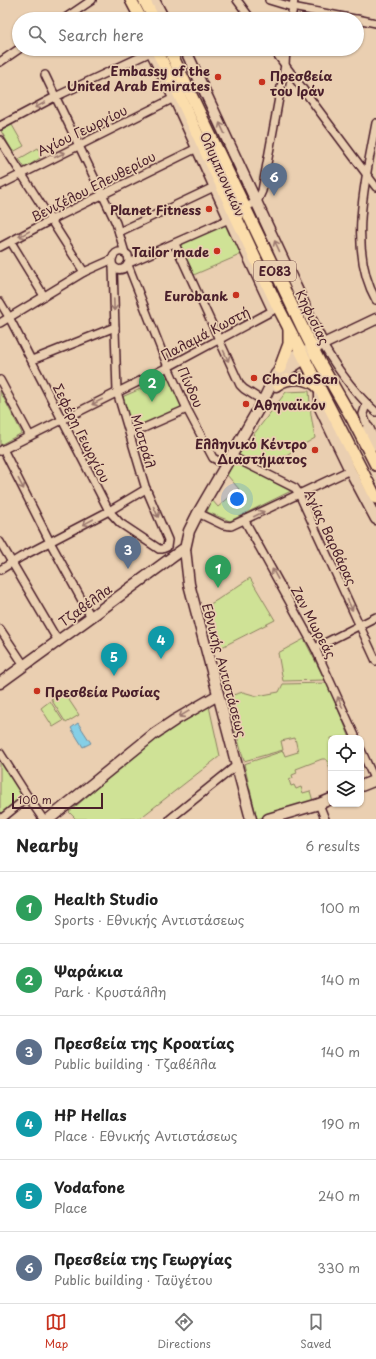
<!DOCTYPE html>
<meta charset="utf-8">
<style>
:root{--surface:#fff;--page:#f2f2f2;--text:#222;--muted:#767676;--line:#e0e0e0;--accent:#c8321e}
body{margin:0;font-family:"Playpen Sans",sans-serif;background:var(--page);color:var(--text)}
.controls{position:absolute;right:12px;bottom:12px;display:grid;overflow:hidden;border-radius:8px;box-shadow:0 1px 3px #0004}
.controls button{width:36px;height:36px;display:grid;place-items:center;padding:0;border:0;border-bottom:1px solid var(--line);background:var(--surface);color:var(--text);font:20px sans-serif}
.scale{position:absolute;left:12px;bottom:10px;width:91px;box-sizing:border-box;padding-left:4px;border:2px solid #4a1f2b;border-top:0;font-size:11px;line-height:14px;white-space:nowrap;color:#4a1f2b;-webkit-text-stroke:3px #eacfb1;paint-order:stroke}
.you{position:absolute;left:237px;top:499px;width:14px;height:14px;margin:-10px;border:3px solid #fff;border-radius:50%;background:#1a73e8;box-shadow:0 0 0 6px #1a73e833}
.badge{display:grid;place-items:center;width:26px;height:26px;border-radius:50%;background:var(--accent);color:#fff;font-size:13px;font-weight:700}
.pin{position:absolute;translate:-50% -33px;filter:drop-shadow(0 1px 2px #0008)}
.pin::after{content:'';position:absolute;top:21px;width:14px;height:12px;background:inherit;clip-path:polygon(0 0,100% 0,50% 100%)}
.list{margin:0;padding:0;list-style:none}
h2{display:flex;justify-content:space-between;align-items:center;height:52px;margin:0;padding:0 16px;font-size:17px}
h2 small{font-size:13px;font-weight:400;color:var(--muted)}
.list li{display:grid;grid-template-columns:26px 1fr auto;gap:12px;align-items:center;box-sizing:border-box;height:72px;padding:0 16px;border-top:1px solid var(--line)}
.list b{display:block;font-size:15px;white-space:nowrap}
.list p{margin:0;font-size:13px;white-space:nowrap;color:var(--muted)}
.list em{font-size:13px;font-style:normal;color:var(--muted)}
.icon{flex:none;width:22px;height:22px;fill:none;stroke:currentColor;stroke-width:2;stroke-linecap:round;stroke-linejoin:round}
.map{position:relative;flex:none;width:376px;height:819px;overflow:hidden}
.search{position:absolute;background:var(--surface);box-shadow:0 1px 3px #0004;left:12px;right:12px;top:12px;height:44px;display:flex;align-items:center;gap:10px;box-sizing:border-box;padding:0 14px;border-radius:22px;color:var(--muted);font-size:15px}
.sheet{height:484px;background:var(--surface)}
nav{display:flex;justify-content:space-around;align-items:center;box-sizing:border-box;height:56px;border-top:1px solid var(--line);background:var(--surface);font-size:11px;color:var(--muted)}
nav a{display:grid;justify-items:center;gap:2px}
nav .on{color:var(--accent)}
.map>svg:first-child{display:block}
.green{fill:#cfe296;stroke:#8c8060}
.water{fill:#85cfe6;stroke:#6d899b}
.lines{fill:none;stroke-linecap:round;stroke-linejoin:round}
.street-casing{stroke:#4a1f2b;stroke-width:10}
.secondary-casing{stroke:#4a1f2b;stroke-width:13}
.primary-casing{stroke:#4a1f2b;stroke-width:14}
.street{stroke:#eacfb1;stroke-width:7}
.secondary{stroke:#eacfb1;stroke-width:10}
.primary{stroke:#fbddab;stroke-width:11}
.oneway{stroke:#9a776e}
.poi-dot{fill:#c8321e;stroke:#eacfb1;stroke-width:1.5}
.labels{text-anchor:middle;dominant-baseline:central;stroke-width:3.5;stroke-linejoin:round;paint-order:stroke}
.shield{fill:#eacfb1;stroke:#7a5453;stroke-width:1}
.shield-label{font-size:12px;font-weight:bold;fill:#4a1f2b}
.poi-label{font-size:13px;font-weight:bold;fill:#4a1f2b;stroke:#eacfb1;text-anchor:end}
.street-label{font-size:13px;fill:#4a1f2b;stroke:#eacfb1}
</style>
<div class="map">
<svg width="376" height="819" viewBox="0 0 376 819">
<rect width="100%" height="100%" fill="#eacfb1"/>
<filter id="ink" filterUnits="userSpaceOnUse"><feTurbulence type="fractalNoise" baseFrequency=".025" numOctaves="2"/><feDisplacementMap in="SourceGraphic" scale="8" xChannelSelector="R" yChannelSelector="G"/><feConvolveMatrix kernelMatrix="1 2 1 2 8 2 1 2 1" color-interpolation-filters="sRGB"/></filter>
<g filter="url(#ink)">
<g class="green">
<path d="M 12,125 L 24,146 L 13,152 L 1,131 Z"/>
<path d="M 38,148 L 43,156 L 25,168 L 19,159 Z"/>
<path d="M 229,219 L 242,254 L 189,277 L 175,244 Z"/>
<path d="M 168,377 L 182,407 L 133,430 L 122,397 Z"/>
<path d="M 0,391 L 22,433 L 0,445 Z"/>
<path d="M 309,391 L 311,415 L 315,438 L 264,468 L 238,455 L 286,392 Z"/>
<path d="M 234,462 L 291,491 L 230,521 L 207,512 L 212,500 L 218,507 L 239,489 L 227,475 Z"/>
<path d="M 250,578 L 275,620 L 216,650 L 207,606 L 217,600 Z"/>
<path d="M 304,639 L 325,680 L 283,681 L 278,653 Z"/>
<path d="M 327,683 L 350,738 L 331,738 L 331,767 L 330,768 L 326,759 L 322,759 L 296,769 L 297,773 L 292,775 L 293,778 L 289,780 L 291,786 L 294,785 L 296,789 L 301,787 L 303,793 L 310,791 L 313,801 L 257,819 L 244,764 L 283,751 L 285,756 L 298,752 L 295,738 L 281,741 L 283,750 L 244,761 L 226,697 L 243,692 L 257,696 L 279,692 L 283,684 Z"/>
<path d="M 63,691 L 79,715 L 66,723 L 51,699 Z"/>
<path d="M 50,701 L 63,721 L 53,727 L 41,708 Z"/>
<path d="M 209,706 L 220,756 L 139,819 L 76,819 L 69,812 L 153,740 Z"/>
<path d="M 0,753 L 28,797 L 0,819 Z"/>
</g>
<path class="water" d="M 78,723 L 91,743 L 83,747 L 71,728 Z"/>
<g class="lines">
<g class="street-casing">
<g id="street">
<path d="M 237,0 L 251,19"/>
<path d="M 269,0 L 292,7 L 355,19"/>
<path d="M 64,19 L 92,0"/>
<path d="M 291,19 L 294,0"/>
<path d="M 357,19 L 376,23"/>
<path d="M 273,49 L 376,187"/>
<path d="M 0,62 L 19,49"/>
<path d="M 45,75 L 116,223 L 125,253"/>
<path d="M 376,123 C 366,178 347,249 376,300"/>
<path d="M 0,126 L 55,97 L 151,52"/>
<path d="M 0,140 L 84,272"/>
<path d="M 0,185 L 174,98"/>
<path d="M 245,207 L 257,202 L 262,191 L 285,65 L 286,49"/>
<path d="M 119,232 L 214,187"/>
<path d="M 11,242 L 44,296"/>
<path d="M 175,244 L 240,385 L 244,389 L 263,401"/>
<path d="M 0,247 L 51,220 L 197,148"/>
<path d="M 129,263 L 229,219"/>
<path d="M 128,265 L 168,367 L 187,409 L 213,458 L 226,465"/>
<path d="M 0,302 L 9,317 L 109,511 L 120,523 L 159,549 L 162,549 L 167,547 L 168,540 L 145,486 L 117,392 L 113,266 C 109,255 119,247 128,255 L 129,262 L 126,267 C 121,271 117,270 113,266"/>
<path d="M 0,323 L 84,272 L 111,260"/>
<path d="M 323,345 C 338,370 354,393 376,412"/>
<path d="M 32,360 L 115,327"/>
<path d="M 0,380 L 30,436"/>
<path d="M 368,428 L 363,414 L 365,408 L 368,405"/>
<path d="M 130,434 L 187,409"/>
<path d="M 3,449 L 50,542 L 91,617"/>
<path d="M 0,451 L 168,367 L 272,311 L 237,236"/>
<path d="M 231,456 L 295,488 L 299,494 L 376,661"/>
<path d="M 198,513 L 223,525 L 231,526 L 350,470"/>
<path d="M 245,521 L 315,648 L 356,738"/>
<path d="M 0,542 L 58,641"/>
<path d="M 0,570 L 21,557 L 109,511 L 146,489"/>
<path d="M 0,629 L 24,665"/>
<path d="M 315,648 L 376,617"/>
<path d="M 361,750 L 376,783"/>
<path d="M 0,753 L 28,797 L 43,819"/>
<path d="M 319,804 L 325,819"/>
<path d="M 1,819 L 28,797"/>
<path d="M 170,819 L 237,765"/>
</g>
</g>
<g class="secondary-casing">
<g id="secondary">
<path d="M 154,0 L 164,19"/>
<path d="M 150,49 L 178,106 L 237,236"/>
<path d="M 185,49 L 323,345"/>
<path d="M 276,386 L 289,369 L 304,359 L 310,353"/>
<path d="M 320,390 L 320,408 L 350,470 L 376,519"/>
<path d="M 368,428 L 376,445"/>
<path d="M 0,683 L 91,617 L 182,550 L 185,549"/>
<path d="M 361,786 L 376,780"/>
<path d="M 49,819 L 154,734 L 175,720 L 218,695"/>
<path d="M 251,819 L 189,584 L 185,549 L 189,531 L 198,513 L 263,401 L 276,374 L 285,363 L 295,355 L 313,349 L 376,319"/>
<path d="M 268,819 L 319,804 L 331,799"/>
</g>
</g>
<g class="primary-casing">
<g id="primary">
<path d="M 131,0 L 141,19"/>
<path d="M 144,0 L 154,19"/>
<path d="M 156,49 L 176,88 L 277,305 L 376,498"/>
<path d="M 169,49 L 306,335 L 320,363 L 353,420 L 376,465"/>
<path d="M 280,368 L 289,344 L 289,330"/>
<path d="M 278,384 C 290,376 309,377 319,388"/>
</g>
</g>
<use href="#street" class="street"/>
<use href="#secondary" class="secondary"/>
<use href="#primary" class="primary"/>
</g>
<defs><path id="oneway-shaft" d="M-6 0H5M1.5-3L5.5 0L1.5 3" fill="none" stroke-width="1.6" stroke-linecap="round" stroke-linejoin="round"/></defs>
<g class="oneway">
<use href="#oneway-shaft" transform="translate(40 105) rotate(152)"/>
<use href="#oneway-shaft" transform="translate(222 128) rotate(-115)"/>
<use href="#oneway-shaft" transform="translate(60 155) rotate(-25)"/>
<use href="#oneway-shaft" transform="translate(24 234) rotate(152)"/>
<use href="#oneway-shaft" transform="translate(277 246) rotate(-115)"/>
<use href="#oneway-shaft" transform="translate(114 305) rotate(88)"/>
<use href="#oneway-shaft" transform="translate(226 356) rotate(65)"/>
<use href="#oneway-shaft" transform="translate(97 402) rotate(153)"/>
<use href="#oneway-shaft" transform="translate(21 484) rotate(63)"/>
<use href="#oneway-shaft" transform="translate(156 512) rotate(66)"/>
<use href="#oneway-shaft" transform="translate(259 514) rotate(-27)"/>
<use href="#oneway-shaft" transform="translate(88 522) rotate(152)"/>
<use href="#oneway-shaft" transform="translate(275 574) rotate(-119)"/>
<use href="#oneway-shaft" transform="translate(350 605) rotate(65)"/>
<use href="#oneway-shaft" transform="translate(340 702) rotate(-114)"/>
<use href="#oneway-shaft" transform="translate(184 714) rotate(149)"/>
</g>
</g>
<g class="poi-dot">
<circle cx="218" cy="77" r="4"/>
<circle cx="262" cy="82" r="4"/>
<circle cx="209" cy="209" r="4"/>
<circle cx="217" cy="251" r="4"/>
<circle cx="236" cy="295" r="4"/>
<circle cx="254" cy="378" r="4"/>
<circle cx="246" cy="404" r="4"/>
<circle cx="315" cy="450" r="4"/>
<circle cx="37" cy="691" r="4"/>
</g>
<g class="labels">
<rect class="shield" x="254" y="261" width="42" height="20" rx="3"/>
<g class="shield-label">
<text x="275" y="271">ΕΟ83</text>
</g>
<g class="poi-label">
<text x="210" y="70">Embassy of the<tspan x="210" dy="15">United Arab Emirates</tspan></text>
<text x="270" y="75" text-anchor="start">Πρεσβεία<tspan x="270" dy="15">του Ιράν</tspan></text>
<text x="201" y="209">Planet Fitness</text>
<text x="209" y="251">Tailor made</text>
<text x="228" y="295">Eurobank</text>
<text x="262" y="378" text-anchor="start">ChoChoSan</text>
<text x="254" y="404" text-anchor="start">Αθηναϊκόν</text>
<text x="307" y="443">Ελληνικό Κέντρο<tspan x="307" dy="15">Διαστήματος</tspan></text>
<text x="45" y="691" text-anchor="start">Πρεσβεία Ρωσίας</text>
</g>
<g class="street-label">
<text transform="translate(82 130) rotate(-26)">Αγίου Γεωργίου</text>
<text transform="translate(223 174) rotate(66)">Ολυμπιονικών</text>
<text transform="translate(93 186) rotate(-27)">Βενιζέλου Ελευθερίου</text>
<text transform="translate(313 317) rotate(64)">Κηφισίας</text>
<text transform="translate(205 333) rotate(-28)">Παλαμά Κωστή</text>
<text transform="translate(191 387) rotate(66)">Πίνδου</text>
<text transform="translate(82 433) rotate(63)">Σεφέρη Γεωργίου</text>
<text transform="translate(144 441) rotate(74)">Μιστράλ</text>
<text transform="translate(331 537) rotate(65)">Αγίας Βαρβάρας</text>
<text transform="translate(85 605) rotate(-36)">Τζαβέλλα</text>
<text transform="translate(314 622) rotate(62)">Ζαν Μωρεάς</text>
<text transform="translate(225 670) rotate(75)">Εθνικής Αντιστάσεως</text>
</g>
</g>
</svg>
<div class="controls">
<button><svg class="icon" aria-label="locate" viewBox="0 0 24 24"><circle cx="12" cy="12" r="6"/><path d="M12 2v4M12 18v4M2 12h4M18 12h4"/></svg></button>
<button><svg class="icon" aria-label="layers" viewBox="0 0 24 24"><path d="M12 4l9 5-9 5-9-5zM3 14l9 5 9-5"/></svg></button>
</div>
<div class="scale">100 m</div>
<div class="you"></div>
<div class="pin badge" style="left:218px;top:588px;background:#2e9e5b">1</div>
<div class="pin badge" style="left:152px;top:402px;background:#2e9e5b">2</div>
<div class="pin badge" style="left:128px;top:569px;background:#5c6f8a">3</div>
<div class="pin badge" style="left:161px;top:659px;background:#0f9aa8">4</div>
<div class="pin badge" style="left:114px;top:676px;background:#0f9aa8">5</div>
<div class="pin badge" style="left:274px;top:196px;background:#5c6f8a">6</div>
<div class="search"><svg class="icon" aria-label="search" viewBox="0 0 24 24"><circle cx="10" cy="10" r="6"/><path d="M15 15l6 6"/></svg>Search here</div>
</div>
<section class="sheet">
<h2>Nearby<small>6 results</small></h2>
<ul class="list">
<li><span class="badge" style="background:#2e9e5b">1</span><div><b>Health Studio</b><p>Sports · Εθνικής Αντιστάσεως</p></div><em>100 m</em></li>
<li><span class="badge" style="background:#2e9e5b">2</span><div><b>Ψαράκια</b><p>Park · Κρυστάλλη</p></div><em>140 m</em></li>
<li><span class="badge" style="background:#5c6f8a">3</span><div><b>Πρεσβεία της Κροατίας</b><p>Public building · Τζαβέλλα</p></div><em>140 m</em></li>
<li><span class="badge" style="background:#0f9aa8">4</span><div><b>HP Hellas</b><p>Place · Εθνικής Αντιστάσεως</p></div><em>190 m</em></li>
<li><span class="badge" style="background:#0f9aa8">5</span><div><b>Vodafone</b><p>Place</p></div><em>240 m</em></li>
<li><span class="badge" style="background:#5c6f8a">6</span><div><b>Πρεσβεία της Γεωργίας</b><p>Public building · Ταϋγέτου</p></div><em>330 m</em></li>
</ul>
</section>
<nav>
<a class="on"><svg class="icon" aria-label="map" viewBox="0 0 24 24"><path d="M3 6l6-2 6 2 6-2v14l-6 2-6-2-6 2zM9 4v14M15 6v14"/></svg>Map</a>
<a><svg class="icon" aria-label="directions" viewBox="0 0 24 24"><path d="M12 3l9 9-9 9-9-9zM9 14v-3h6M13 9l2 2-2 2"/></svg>Directions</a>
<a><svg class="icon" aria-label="saved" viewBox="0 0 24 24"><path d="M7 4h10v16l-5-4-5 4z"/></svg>Saved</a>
</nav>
